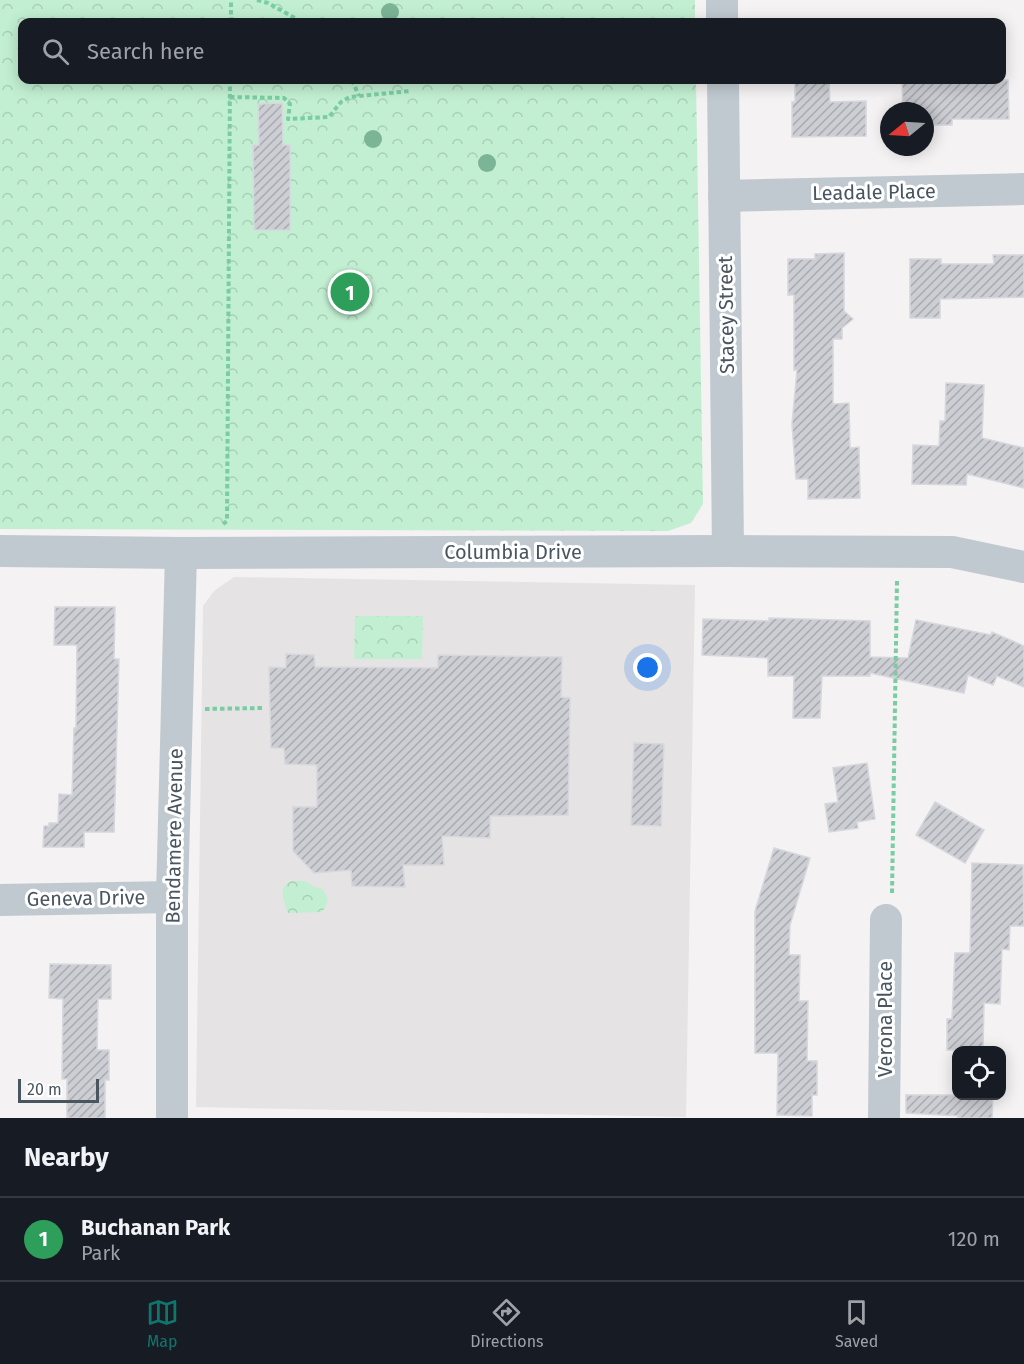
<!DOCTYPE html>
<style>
:root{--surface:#171b24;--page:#242831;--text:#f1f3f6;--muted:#9ea1a6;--line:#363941;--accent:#0f766e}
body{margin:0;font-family:"Fira Sans",sans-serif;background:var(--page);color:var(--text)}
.controls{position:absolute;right:18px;bottom:18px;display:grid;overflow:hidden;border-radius:12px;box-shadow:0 3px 15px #0003}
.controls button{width:54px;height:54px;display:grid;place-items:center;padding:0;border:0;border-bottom:2px solid var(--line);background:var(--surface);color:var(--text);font:30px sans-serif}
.compass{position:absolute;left:880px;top:102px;width:54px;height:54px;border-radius:50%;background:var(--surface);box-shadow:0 3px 15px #0003;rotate:252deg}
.scale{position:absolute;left:18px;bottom:15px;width:81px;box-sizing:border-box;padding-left:6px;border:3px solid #49555f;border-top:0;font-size:16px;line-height:21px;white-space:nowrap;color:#49555f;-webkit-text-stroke:4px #fff;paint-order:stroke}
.you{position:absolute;left:648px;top:668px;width:21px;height:21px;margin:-15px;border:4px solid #fff;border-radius:50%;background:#1a73e8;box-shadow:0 0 0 9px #1a73e833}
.badge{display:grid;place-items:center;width:39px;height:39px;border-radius:50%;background:var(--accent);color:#fff;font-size:20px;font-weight:700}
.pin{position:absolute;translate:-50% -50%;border:3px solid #fff;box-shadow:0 2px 6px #0006}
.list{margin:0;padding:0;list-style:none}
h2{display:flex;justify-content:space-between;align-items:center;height:78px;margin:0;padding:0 24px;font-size:26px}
h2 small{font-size:20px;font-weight:400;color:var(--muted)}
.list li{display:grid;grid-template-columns:39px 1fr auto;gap:18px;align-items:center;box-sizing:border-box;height:84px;padding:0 24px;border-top:2px solid var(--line)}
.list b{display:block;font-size:22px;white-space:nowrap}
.list p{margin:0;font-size:20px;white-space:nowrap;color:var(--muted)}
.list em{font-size:20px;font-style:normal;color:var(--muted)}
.icon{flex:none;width:33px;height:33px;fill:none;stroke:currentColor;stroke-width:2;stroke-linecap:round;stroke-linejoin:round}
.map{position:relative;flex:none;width:1024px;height:1118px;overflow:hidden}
.search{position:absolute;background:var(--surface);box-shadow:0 3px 15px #0003;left:18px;right:18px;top:18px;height:66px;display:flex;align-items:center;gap:15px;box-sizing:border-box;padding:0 21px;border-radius:12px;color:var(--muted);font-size:22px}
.sheet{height:162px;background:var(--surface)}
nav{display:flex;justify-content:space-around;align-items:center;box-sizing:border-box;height:84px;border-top:2px solid var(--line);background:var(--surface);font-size:16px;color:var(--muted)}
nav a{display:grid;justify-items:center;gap:3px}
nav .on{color:var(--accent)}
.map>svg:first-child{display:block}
.education{fill:#e5e3e4}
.forest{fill:url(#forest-crowns)}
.building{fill:url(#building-hatch);stroke:#d6d8dd;stroke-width:1.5}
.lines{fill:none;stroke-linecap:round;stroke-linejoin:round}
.path{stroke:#7acda2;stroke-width:4;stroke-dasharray:4.5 3;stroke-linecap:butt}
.minor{stroke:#c0c9d0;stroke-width:32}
.tree{fill:#7cb496}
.labels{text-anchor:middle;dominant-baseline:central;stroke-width:6;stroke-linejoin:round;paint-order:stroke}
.street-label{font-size:20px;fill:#49555f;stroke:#fff}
</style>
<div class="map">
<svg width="1024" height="1118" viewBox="0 0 1024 1118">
<defs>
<pattern id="forest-crowns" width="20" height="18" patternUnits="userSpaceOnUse" patternTransform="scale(1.5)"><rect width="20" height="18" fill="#c2efd2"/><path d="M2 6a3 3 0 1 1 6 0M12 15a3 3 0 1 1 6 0" fill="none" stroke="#a8cfb7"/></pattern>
<pattern id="building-hatch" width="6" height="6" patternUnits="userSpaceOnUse" patternTransform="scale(1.5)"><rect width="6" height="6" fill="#ccced4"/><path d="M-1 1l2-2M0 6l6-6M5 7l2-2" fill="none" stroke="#a8aaaf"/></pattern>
</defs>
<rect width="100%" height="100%" fill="#f4f2f2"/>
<path class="education" d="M 234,577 L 695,585 L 686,1117 L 196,1107 L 203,606 L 214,591 Z"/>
<g class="forest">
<path d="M 0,0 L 695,0 L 695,22 L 22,22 L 22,80 L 696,80 L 703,504 L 691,523 L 668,531 L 0,529 Z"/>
<path d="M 355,616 L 423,616 L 422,659 L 354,659 Z"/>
<path d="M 291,881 L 306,881 C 317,893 324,881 328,902 L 322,912 L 288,913 C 284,901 277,888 291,881 Z"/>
</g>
<g class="building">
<path d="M 795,80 L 829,80 L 830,102 L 866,101 L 866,136 L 792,137 L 792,102 L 795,102 Z"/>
<path d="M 902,80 L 1008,80 L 1009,119 L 952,119 L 952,125 L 925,125 L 925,111 L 903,111 Z"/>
<path d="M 282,103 L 283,145 L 290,145 L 290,230 L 254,230 L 253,145 L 259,145 L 258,104 Z"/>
<path d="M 844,253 L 844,311 L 853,319 L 842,328 L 842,339 L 833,339 L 833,404 L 849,403 L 850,448 L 859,447 L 860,498 L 808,499 L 808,479 L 796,479 L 792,424 L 797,370 L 794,370 L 794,295 L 788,295 L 788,259 L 815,259 L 815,254 Z"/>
<path d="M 993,255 L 1024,255 L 1024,297 L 940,299 L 940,318 L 910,318 L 910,259 L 941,259 L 941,264 L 994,264 Z"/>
<path d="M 946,383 L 984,385 L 982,438 L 1024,448 L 1024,488 L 967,474 L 966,485 L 912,484 L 913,445 L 939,446 L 940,421 L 945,421 Z"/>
<path d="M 55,607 L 115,607 L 114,659 L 119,659 L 114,832 L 84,832 L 84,847 L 43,847 L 44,826 L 49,826 L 49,823 L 58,823 L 59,794 L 72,795 L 74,728 L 76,728 L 77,645 L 54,645 Z"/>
<path d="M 769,618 L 870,621 L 870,657 L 908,658 L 916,620 L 991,635 L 992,632 L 1024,646 L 1024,687 L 997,676 L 993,685 L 968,675 L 964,693 L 870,673 L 870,676 L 822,676 L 820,718 L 793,718 L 794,676 L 768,676 L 768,658 L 702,655 L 703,619 L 769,621 Z"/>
<path d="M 286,654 L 314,655 L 315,667 L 438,668 L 438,655 L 562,657 L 561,697 L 570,698 L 568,815 L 490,816 L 490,838 L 442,836 L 444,865 L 403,865 L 405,887 L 352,886 L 351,870 L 314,873 L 293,851 L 293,807 L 317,807 L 317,765 L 285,764 L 284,748 L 271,748 L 269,667 L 286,668 Z"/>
<path d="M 634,743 L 664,744 L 661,826 L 631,825 Z"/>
<path d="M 867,763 L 875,819 L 857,822 L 858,828 L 829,832 L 825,804 L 838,802 L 833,768 Z"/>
<path d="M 935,802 L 984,830 L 965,863 L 916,835 Z"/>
<path d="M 774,848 L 810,858 L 790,925 L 789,955 L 800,955 L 799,1001 L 808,1001 L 807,1061 L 817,1061 L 817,1095 L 812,1095 L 812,1116 L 777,1115 L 778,1053 L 755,1053 L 755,911 Z"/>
<path d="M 972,863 L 1023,865 L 1024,926 L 1010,926 L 1009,950 L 1002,949 L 1000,1004 L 984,1003 L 983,1050 L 947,1050 L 947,1019 L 952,1019 L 955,953 L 970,953 Z"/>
<path d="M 50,964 L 111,965 L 111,999 L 98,999 L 97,1050 L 109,1050 L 109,1080 L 105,1080 L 105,1118 L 67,1118 L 67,1079 L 62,1079 L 63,999 L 49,998 Z"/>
<path d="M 906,1095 L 993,1095 L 992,1118 L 958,1118 L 958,1116 L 906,1113 Z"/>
</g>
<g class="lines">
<g class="path">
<path d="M 257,0 L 268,3 L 302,22"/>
<path d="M 231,22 L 231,0"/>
<path d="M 352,80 L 359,96"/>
<path d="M 230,97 L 284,98 L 290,104 L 288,119 L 329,117 L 341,102 L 350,97 L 410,91"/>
<path d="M 223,524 L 227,521 L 230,80"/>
<path d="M 205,709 L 264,708"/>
<path d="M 892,893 L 897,580"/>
</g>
<g class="minor">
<path d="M 722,0 L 722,22"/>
<path d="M 723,80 L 728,551"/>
<path d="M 724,196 L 1024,189"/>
<path d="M 0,551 L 181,553 L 728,551 L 952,552 L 1024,567"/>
<path d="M 0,900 L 172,897"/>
<path d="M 172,1118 L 172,897 L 181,553"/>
<path d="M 884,1118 L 886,920"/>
</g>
</g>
<g class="tree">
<circle cx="390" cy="12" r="9"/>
<circle cx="373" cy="139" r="9"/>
<circle cx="487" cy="163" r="9"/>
</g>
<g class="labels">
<g class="street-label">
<text transform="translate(874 192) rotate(-1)">Leadale Place</text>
<text transform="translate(726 315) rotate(-91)">Stacey Street</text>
<text x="513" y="552">Columbia Drive</text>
<text transform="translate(174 836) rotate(-89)">Bendamere Avenue</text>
<text transform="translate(86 898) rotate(-1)">Geneva Drive</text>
<text transform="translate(885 1019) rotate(-90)">Verona Place</text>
</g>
</g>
</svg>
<div class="controls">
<button><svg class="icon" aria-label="locate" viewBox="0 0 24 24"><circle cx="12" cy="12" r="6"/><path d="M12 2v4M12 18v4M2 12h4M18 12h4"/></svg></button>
</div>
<svg class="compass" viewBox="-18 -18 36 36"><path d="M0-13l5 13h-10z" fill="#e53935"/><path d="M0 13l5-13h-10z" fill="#9ea1a6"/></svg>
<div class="scale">20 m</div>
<div class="you"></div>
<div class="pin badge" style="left:350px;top:292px;background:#2e9e5b">1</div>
<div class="search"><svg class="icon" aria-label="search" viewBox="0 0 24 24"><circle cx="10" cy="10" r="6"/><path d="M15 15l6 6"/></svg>Search here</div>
</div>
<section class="sheet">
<h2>Nearby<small></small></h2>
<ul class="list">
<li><span class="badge" style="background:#2e9e5b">1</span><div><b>Buchanan Park</b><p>Park</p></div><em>120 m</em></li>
</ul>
</section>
<nav>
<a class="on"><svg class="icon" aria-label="map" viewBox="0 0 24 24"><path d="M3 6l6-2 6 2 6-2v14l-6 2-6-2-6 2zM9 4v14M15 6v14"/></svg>Map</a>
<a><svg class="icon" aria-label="directions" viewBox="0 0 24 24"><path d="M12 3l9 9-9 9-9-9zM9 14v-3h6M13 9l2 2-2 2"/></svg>Directions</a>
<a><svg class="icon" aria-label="saved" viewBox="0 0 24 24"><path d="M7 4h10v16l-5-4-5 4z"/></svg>Saved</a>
</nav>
